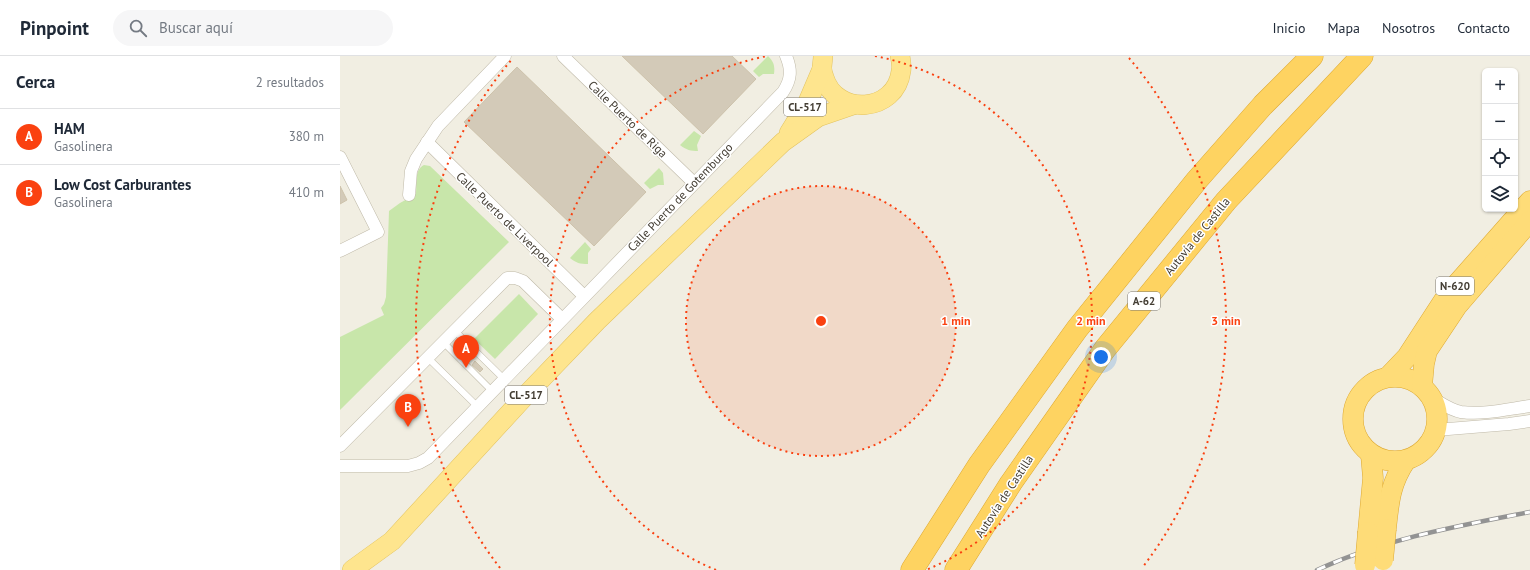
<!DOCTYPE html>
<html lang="es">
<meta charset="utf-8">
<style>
:root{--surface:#fff;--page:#f6f6f7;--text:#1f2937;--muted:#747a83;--line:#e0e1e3;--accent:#fa4110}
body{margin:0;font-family:"PT Sans",sans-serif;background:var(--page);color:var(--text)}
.controls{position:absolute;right:12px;top:12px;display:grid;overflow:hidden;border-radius:6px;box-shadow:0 1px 3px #0004}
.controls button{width:36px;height:36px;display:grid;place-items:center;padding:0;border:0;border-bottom:1px solid var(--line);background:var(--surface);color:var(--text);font:20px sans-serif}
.you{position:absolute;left:761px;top:301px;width:14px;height:14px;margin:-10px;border:3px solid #fff;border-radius:50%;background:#1a73e8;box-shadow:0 0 0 6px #1a73e833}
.badge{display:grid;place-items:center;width:26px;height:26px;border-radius:50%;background:var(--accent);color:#fff;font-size:13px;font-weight:700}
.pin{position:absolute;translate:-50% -33px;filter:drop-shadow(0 1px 2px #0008)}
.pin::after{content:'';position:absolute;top:21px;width:14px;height:12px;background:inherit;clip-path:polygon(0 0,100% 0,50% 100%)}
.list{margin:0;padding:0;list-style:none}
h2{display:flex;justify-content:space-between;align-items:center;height:52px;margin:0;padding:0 16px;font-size:17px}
h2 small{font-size:13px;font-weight:400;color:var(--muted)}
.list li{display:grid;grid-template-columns:26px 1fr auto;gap:12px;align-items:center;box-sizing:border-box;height:56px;padding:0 16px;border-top:1px solid var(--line)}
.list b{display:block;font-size:15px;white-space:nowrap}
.list p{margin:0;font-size:13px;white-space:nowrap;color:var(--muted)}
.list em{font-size:13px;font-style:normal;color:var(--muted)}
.icon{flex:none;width:22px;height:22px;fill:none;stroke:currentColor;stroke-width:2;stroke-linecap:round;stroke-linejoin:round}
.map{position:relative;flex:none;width:1190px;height:514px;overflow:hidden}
header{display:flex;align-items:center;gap:24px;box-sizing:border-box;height:56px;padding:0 20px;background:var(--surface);border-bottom:1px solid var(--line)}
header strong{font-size:19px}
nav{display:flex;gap:22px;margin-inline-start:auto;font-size:14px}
.search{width:280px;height:36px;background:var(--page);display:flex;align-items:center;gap:10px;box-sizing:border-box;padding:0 14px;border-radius:22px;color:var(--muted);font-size:15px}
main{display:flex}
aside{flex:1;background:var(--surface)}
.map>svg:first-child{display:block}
.green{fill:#c8e6aa}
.building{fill:#d3cab8;stroke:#cdc2ab}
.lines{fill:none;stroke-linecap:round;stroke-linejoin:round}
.service-casing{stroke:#bfb9a8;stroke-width:7}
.minor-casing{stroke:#bfb9a8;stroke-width:13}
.primary-casing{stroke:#e3c35f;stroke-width:20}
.trunk-casing{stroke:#dda831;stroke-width:21}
.motorway-casing{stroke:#dda831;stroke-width:23}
.service{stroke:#fff;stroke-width:6}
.minor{stroke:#fff;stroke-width:12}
.primary{stroke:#fee58e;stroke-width:19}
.trunk{stroke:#fedc78;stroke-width:20}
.motorway{stroke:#fed361;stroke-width:22}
.rail-casing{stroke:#939393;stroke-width:4.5}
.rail{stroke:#fff;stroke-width:3;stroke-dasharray:9;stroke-linecap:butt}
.trunk-bridge-casing{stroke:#dda831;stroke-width:21;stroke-linecap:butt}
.trunk-bridge{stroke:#fedc78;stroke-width:20}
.ring{fill:none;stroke:#fa4110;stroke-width:2;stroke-dasharray:2 4}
.labels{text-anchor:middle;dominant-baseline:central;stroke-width:3;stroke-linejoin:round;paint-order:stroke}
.shield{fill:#fff;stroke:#7b7770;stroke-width:1}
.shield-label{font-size:11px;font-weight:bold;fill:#433d33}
.street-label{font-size:12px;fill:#433d33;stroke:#fff}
.centre{fill:#fa4110;stroke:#fff;stroke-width:2}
.ring-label{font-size:12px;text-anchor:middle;font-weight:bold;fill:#fa4110;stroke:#fff;stroke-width:3;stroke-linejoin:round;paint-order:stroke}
</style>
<header>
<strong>Pinpoint</strong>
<div class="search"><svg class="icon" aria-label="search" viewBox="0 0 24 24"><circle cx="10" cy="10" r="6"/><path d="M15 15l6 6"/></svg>Buscar aquí</div>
<nav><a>Inicio</a><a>Mapa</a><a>Nosotros</a><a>Contacto</a></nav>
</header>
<main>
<aside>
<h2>Cerca<small>2 resultados</small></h2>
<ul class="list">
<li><span class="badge">A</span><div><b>HAM</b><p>Gasolinera</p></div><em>380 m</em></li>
<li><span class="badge">B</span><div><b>Low Cost Carburantes</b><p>Gasolinera</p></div><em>410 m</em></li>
</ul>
</aside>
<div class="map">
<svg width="1190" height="514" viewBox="0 0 1190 514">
<rect width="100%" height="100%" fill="#f1eee2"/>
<g class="green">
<path d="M 428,0 C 434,6 435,10 434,18 L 423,18 L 419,21 L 413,15 Z"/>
<path d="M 354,75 L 361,80 L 357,89 L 358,95 C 351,95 346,94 340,89 Z"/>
<path d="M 84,109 L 90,110 L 169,186 L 0,354 L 0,281 L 44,259 L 41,252 L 44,248 L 46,241 L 49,155 L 60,147 L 76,138 C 77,128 74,114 84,109 Z"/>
<path d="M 319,112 L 323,117 L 324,129 L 318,129 L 310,133 L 304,127 Z"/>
<path d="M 245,186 L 251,193 L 248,197 L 248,208 C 240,208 236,207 230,202 Z"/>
<path d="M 179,238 L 198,258 L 155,303 L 134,283 Z"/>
</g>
<g class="building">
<path d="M 282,0 L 392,0 L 416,23 L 363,78 Z"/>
<path d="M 177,11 L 306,136 L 254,190 L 124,66 Z"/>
<path d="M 0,130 L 7,144 L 0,148 Z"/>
<path d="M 135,305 L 143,313 L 140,316 L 132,309 Z"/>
</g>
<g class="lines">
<g class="service-casing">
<g id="service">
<path d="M 115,275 L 164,323"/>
<path d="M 103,286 L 152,335"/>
<path d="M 88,302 L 137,350"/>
</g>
</g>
<g class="minor-casing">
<g id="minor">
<path d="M 223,0 L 354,127"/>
<path d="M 87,86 L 244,240"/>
<path d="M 0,101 L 38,176 L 0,195"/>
<path d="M 69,139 L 71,115 L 76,103 L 98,70 L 165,0"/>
<path d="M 1092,342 C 1101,347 1110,354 1121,356 C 1143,359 1168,353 1190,350"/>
<path d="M 1096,374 L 1169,368 L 1190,365"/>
<path d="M 0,390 L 167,222 L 175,222 L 183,225 L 222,263"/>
<path d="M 0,410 L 68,410 L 79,407 L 88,402 L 443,36 C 451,24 452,14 446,0"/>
</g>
</g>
<g class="primary-casing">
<g id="primary">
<path d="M 483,0 C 483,4 482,8 482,12 C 482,15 483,18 484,21 C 496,61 556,57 561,15 C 562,11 561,5 560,0"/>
<path d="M 449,77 L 467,48 L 482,13"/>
<path d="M 12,514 L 52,485 L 187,338 L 257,265 L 443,86 L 478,61 L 513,49"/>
</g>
</g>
<g class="trunk-casing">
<g id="trunk">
<circle cx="1055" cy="363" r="42"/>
<path d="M 1048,321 L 1067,301 L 1108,238 L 1190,145"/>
<path d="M 1082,330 L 1084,308 L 1087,295 L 1117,250 L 1190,165"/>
<path d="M 1046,473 C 1049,445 1050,428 1066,404"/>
<path d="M 1028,476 L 1033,422 L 1031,399"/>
</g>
</g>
<g class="motorway-casing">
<g id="motorway">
<path d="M 572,514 L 639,409 L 737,273 L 857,124 L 923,49 L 972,0"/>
<path d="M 616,514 L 671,427 L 765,293 L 886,145 L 1022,0"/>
</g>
</g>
<use href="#service" class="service"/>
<use href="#minor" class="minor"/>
<use href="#primary" class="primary"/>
<use href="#trunk" class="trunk"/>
<use href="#motorway" class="motorway"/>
<g class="rail-casing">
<path id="rail" d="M 977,514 C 1044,483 1118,470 1190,456"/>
</g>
<use href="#rail" class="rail"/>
<g class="trunk-bridge-casing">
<g id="trunk-bridge">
<path d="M 1043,504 L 1046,473"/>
<path d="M 1025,509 L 1028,476"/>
</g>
</g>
<use href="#trunk-bridge" class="trunk-bridge"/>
</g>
<circle cx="481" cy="265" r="135" fill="#fa4110" fill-opacity=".12"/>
<g class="ring">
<circle cx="481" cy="265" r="135"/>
<path d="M376 514A270 270 0 0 1 427 0M535 0A270 270 0 0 1 586 514"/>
<path d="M160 512A405 405 0 0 1 173 2M789 2A405 405 0 0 1 802 512"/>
</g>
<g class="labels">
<g class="shield">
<rect x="444" y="42" width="42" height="18" rx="3"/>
<rect x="1096" y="221" width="38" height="18" rx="3"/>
<rect x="788" y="236" width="32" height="18" rx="3"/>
<rect x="165" y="330" width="42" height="18" rx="3"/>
</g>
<g class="shield-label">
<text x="465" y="51">CL-517</text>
<text x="1115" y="230">N-620</text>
<text x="804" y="245">A-62</text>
<text x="186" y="339">CL-517</text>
</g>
<g class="street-label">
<text transform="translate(288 63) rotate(44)">Calle Puerto de Riga</text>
<text transform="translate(340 141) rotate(-46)">Calle Puerto de Gotemburgo</text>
<text transform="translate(165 163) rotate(44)">Calle Puerto de Liverpool</text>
<text transform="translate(857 180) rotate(-51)">Autovía de Castilla</text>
<text transform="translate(664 440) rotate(-57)">Autovía de Castilla</text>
</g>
</g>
<circle cx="481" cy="265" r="6" class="centre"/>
<g class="ring-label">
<text x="616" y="269">1 min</text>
<text x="751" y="269">2 min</text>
<text x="886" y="269">3 min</text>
</g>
</svg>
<div class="controls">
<button>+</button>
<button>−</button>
<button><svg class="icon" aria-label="locate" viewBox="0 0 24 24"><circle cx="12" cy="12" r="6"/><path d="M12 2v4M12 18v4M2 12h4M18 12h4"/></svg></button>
<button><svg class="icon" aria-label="layers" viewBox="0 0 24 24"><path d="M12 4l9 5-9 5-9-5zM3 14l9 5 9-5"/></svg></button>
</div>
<div class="you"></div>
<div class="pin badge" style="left:126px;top:312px">A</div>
<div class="pin badge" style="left:68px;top:371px">B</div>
</div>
</main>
